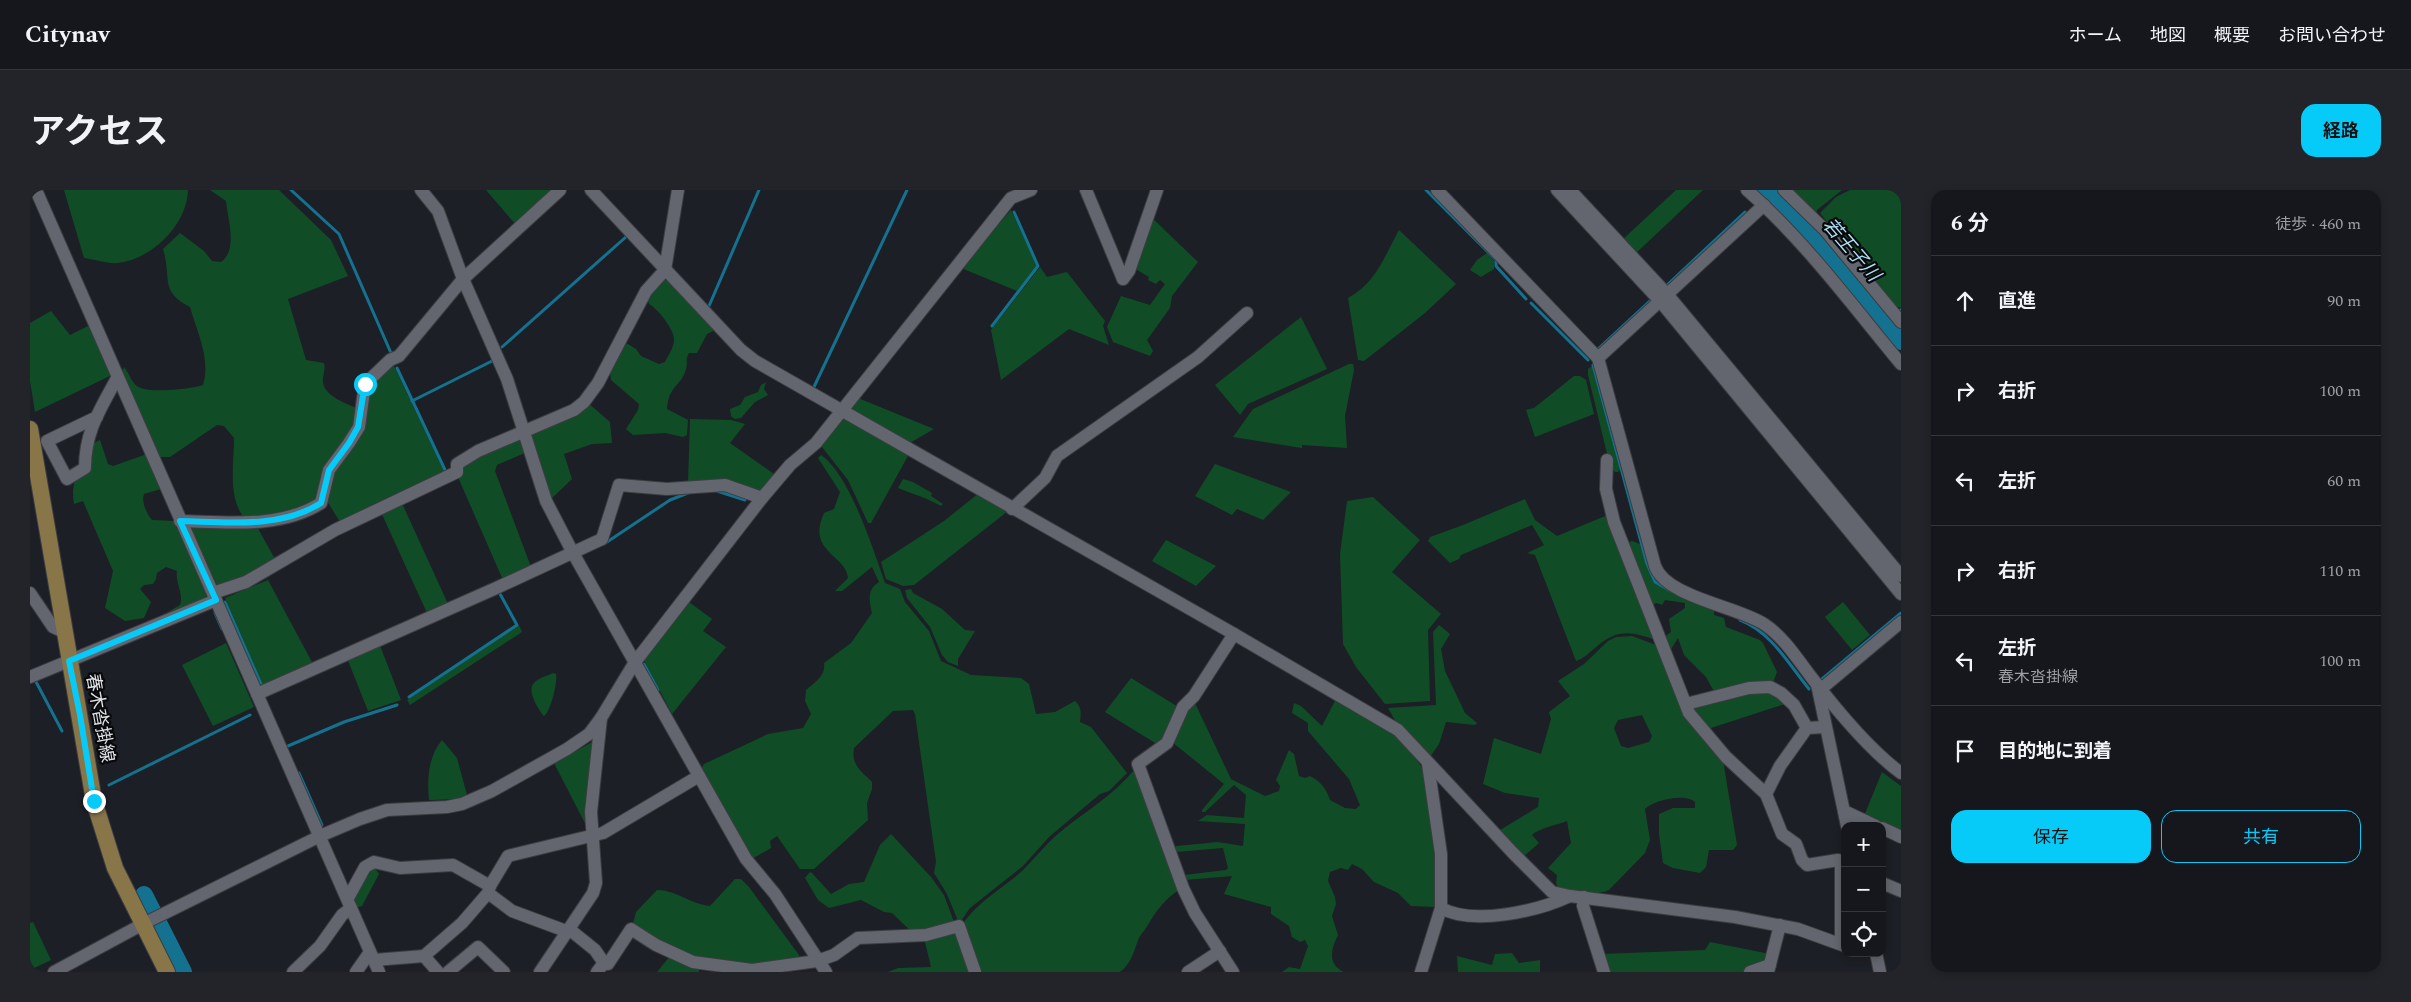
<!DOCTYPE html>
<html lang="ja">
<meta charset="utf-8">
<style>
:root{--surface:#15171c;--page:#222429;--text:#f1f3f6;--muted:#9d9fa3;--line:#34363b;--accent:#06cbf9}
body{margin:0;font-family:Spectral,"Noto Sans JP",serif;background:var(--page);color:var(--text)}
.controls{position:absolute;right:15px;bottom:15px;display:grid;overflow:hidden;border-radius:10px;box-shadow:0 2px 8px #0003}
.controls button{width:45px;height:45px;display:grid;place-items:center;padding:0;border:0;border-bottom:1px solid var(--line);background:var(--surface);color:var(--text);font:25px sans-serif}
.stop{position:absolute;width:15px;height:15px;margin:-11px;border:4px solid #06cbf9;border-radius:50%;background:#fff}
.stop.end{background:#06cbf9;border-color:#fff;box-shadow:0 1px 5px #0008}
.list{margin:0;padding:0;list-style:none}
h2{display:flex;justify-content:space-between;align-items:center;height:65px;margin:0;padding:0 20px;font-size:21px}
h2 small{font-size:16px;font-weight:400;color:var(--muted)}
.list li{display:grid;grid-template-columns:32px 1fr auto;gap:15px;align-items:center;box-sizing:border-box;height:90px;padding:0 20px;border-top:1px solid var(--line)}
.list b{display:block;font-size:19px;white-space:nowrap}
.list p{margin:0;font-size:16px;white-space:nowrap;color:var(--muted)}
.list em{font-size:16px;font-style:normal;color:var(--muted)}
.actions{display:flex;gap:10px;padding:15px 20px}
.actions a{flex:1;padding:11px 0;border:1px solid var(--accent);border-radius:15px;text-align:center;font-size:18px;color:var(--accent)}
.actions .main{background:var(--accent);color:#111}
.icon{flex:none;width:28px;height:28px;fill:none;stroke:currentColor;stroke-width:2;stroke-linecap:round;stroke-linejoin:round}
.map{position:relative;flex:none;width:1871px;height:782px;overflow:hidden;border-radius:15px}
header{display:flex;align-items:center;gap:30px;box-sizing:border-box;height:70px;padding:0 25px;background:var(--surface);border-bottom:1px solid var(--line)}
header strong{font-size:24px}
nav{display:flex;gap:28px;margin-inline-start:auto;font-size:18px}
.intro{display:flex;align-items:center;justify-content:space-between;box-sizing:border-box;height:120px;padding:0 30px}
h1{margin:0;font-size:35px}
.button{padding:12px 22px;border-radius:15px;background:var(--accent);color:#111;font-size:18px;font-weight:700}
main{display:flex;gap:30px;padding:0 30px}
aside{flex:1;background:var(--surface);border-radius:15px;box-shadow:0 2px 8px #0003}
.map>svg:first-child{display:block}
.green{fill:#104d26;fill-rule:evenodd}
.lines{fill:none;stroke-linecap:round;stroke-linejoin:round}
.stream{stroke:#147290;stroke-width:3}
.river{stroke:#147290;stroke-width:18}
.minor-casing{stroke:#3b3d42;stroke-width:14}
.major-casing{stroke:#3b3d42;stroke-width:18}
.minor{stroke:#63666e;stroke-width:12}
.major{stroke:#887648;stroke-width:16}
.route{stroke:#06cbf9;stroke-width:6}
.labels{text-anchor:middle;dominant-baseline:central;stroke-width:4.5;stroke-linejoin:round;paint-order:stroke}
.street-label{font-size:18px;fill:#e1e3e7;stroke:#08090b}
.water-label{font-size:19px;font-style:italic;fill:#addef3;stroke:#08090b}
</style>
<header>
<strong>Citynav</strong>
<nav><a>ホーム</a><a>地図</a><a>概要</a><a>お問い合わせ</a></nav>
</header>
<div class="intro"><h1>アクセス</h1><a class="button">経路</a></div>
<main>
<div class="map">
<svg width="1871" height="782" viewBox="0 0 1871 782">
<rect width="100%" height="100%" fill="#1c1f25"/>
<g class="green">
<path d="M 34,0 L 158,0 C 157,35 122,69 88,73 C 78,74 64,69 54,68 Z"/>
<path d="M 180,0 L 249,0 L 301,50 L 318,86 L 258,109 L 276,170 L 294,173 C 296,180 292,186 293,193 C 296,207 317,214 329,219 L 326,234 L 286,314 L 258,324 L 216,330 C 197,309 204,275 204,248 L 194,236 L 187,235 L 140,267 L 130,267 L 92,183 L 94,177 C 100,183 101,195 111,198 C 122,203 162,199 173,195 C 181,169 167,142 160,117 C 129,101 142,89 133,59 L 150,43 L 174,61 L 182,71 L 191,72 C 208,60 198,30 196,11 Z"/>
<path d="M 456,0 L 524,0 L 486,35 Z"/>
<path d="M 1646,0 L 1673,0 L 1604,65 L 1591,51 Z"/>
<path d="M 1760,0 L 1812,0 L 1787,20 L 1786,23 Z"/>
<path d="M 1820,0 L 1871,0 L 1871,118 L 1862,115 L 1790,23 L 1806,7 Z"/>
<path d="M 981,20 L 1007,76 L 987,101 L 931,78 Z"/>
<path d="M 1119,25 L 1168,72 L 1142,106 L 1140,118 L 1117,150 L 1123,161 L 1120,166 L 1083,152 L 1077,137 L 1091,106 L 1120,115 L 1135,94 L 1130,90 L 1126,94 L 1118,90 L 1119,87 L 1102,77 Z"/>
<path d="M 1369,40 L 1426,94 L 1395,123 L 1334,171 L 1328,170 L 1318,108 C 1346,93 1354,67 1369,40 Z"/>
<path d="M 1457,63 L 1464,71 L 1464,79 L 1451,87 L 1440,80 L 1447,70 Z"/>
<path d="M 1010,77 L 1017,87 L 1037,82 L 1075,131 L 1073,136 L 1079,155 L 1039,139 L 971,190 L 961,140 Z"/>
<path d="M 637,86 L 682,135 L 683,141 L 677,144 L 667,163 L 659,163 C 655,169 658,173 656,179 C 652,196 639,194 637,219 L 658,230 L 657,245 L 653,247 L 635,243 L 603,245 L 596,239 L 608,220 L 609,214 L 581,190 L 580,182 L 592,155 L 598,154 L 606,159 L 611,166 L 629,174 L 635,172 C 638,166 644,157 644,150 C 645,140 627,118 619,114 L 617,108 Z"/>
<path d="M 21,121 L 40,145 L 60,135 L 82,185 L 5,222 L 0,191 L 0,133 Z"/>
<path d="M 1271,127 L 1297,179 L 1218,214 L 1210,225 L 1185,195 Z"/>
<path d="M 363,174 L 414,281 L 344,314 L 310,332 L 297,311 L 298,291 L 311,267 L 339,192 Z"/>
<path d="M 1319,174 L 1323,174 L 1324,180 L 1315,226 L 1317,258 L 1272,255 L 1272,258 L 1203,247 L 1223,219 Z"/>
<path d="M 1562,176 L 1590,279 L 1588,282 L 1585,282 L 1580,276 L 1558,185 L 1558,179 Z"/>
<path d="M 1544,186 L 1550,186 L 1556,190 L 1564,224 L 1505,247 L 1496,220 L 1504,218 Z"/>
<path d="M 736,192 L 734,199 L 738,205 L 725,212 L 711,228 L 705,229 L 701,226 L 700,219 L 710,215 L 715,207 L 728,202 L 731,195 Z"/>
<path d="M 828,208 L 904,239 L 878,254 L 820,218 Z"/>
<path d="M 557,212 L 580,232 L 582,253 L 562,254 L 534,264 L 542,289 L 519,311 L 501,245 Z"/>
<path d="M 660,229 L 701,230 L 715,234 L 700,253 L 744,284 L 730,302 L 658,293 Z"/>
<path d="M 813,229 L 879,264 L 841,333 L 838,333 L 818,290 L 792,257 L 792,254 Z"/>
<path d="M 492,246 L 497,262 L 467,275 L 465,281 L 501,377 L 473,390 L 427,285 L 429,275 Z"/>
<path d="M 70,250 L 78,274 L 83,276 L 117,264 L 131,299 L 114,304 C 111,312 117,324 122,330 L 146,331 L 177,400 L 175,410 L 132,428 L 131,426 L 150,415 C 154,403 145,393 147,381 L 136,377 L 127,383 L 126,389 L 123,394 L 114,395 L 110,399 L 121,412 L 114,428 L 95,431 L 75,418 L 83,381 L 53,311 L 44,314 C 39,286 55,277 64,253 Z"/>
<path d="M 791,265 C 820,285 843,359 855,393 L 870,399 L 875,412 L 899,441 L 911,471 L 941,485 L 991,488 L 999,494 L 1006,524 L 1025,522 L 1045,511 C 1052,517 1051,524 1050,532 L 1061,537 L 1097,583 L 1079,601 L 1070,604 L 1019,647 L 993,676 L 940,718 L 931,731 L 928,731 L 917,704 L 904,683 L 906,672 L 885,524 L 883,520 L 863,521 L 824,558 C 821,575 831,581 842,592 L 842,599 L 837,613 L 838,630 L 784,679 L 770,679 L 747,646 L 740,651 L 741,658 L 720,670 L 671,579 L 674,574 L 738,544 L 773,538 L 781,524 L 775,511 L 776,500 C 785,492 796,486 794,473 L 821,453 L 842,423 C 839,411 837,399 849,392 L 842,377 L 812,401 L 805,401 L 818,388 C 816,365 776,362 794,323 L 804,319 L 810,302 L 788,268 Z"/>
<path d="M 1185,274 L 1261,302 L 1233,330 L 1207,319 L 1202,325 L 1165,306 Z"/>
<path d="M 873,289 L 883,292 L 902,303 L 901,306 L 913,314 L 911,316 C 897,308 883,304 868,298 Z"/>
<path d="M 949,303 L 978,321 L 884,395 L 873,396 L 856,389 L 851,372 L 914,331 Z"/>
<path d="M 1343,307 L 1390,350 L 1362,382 L 1411,424 L 1398,440 L 1400,511 L 1355,514 L 1326,477 L 1313,454 L 1310,364 L 1317,311 Z"/>
<path d="M 1495,309 L 1505,330 L 1527,346 L 1580,324 L 1628,451 C 1602,441 1587,438 1565,458 C 1559,463 1553,469 1546,471 L 1505,365 L 1497,363 L 1514,355 L 1502,335 L 1431,365 L 1429,369 L 1420,373 L 1398,351 L 1400,347 L 1433,335 Z"/>
<path d="M 371,311 L 418,414 L 397,423 L 351,322 Z"/>
<path d="M 226,335 L 245,369 L 223,382 L 187,396 L 160,336 Z"/>
<path d="M 1136,350 L 1186,376 L 1166,396 L 1122,371 Z"/>
<path d="M 1602,351 L 1610,354 L 1616,375 L 1624,393 L 1684,420 L 1684,425 L 1694,428 L 1696,437 L 1730,450 L 1733,453 L 1747,482 L 1742,495 L 1686,505 L 1676,487 L 1654,465 L 1648,448 L 1638,464 L 1634,447 L 1641,442 L 1639,429 L 1655,418 L 1655,413 L 1635,410 L 1632,415 L 1627,413 L 1618,416 L 1597,353 Z"/>
<path d="M 238,390 L 283,474 L 233,496 L 195,408 Z"/>
<path d="M 881,399 L 883,403 L 912,419 L 935,440 L 945,441 L 928,469 L 928,476 L 918,472 L 912,465 L 900,437 L 877,408 L 875,400 Z"/>
<path d="M 659,412 L 682,429 L 673,441 L 696,457 L 642,524 L 614,470 Z"/>
<path d="M 1813,412 L 1840,445 L 1822,460 L 1795,427 Z"/>
<path d="M 489,435 L 492,442 L 380,515 L 377,510 Z"/>
<path d="M 1409,435 L 1420,444 L 1411,459 L 1415,481 L 1435,523 L 1447,533 L 1445,535 L 1416,532 L 1409,554 L 1400,567 L 1366,532 L 1358,518 L 1406,515 L 1403,442 Z"/>
<path d="M 1602,446 L 1626,455 L 1654,519 L 1693,570 L 1707,655 L 1703,660 L 1679,660 L 1676,677 L 1670,683 L 1643,678 L 1633,673 L 1629,644 L 1629,624 L 1643,618 L 1665,618 L 1665,612 C 1655,603 1624,610 1615,619 L 1620,650 L 1615,663 L 1579,700 C 1564,707 1545,701 1529,699 L 1526,693 L 1527,685 L 1518,678 L 1541,653 L 1537,631 C 1527,635 1509,638 1502,645 L 1509,653 L 1492,668 L 1467,642 L 1508,617 L 1509,608 L 1475,603 L 1453,594 L 1464,548 L 1511,564 L 1521,529 L 1519,522 L 1540,506 L 1528,491 L 1554,474 L 1578,451 L 1586,447 ZM 1612,525 L 1622,546 L 1619,552 L 1598,558 L 1591,556 L 1584,538 L 1588,530 Z"/>
<path d="M 196,453 L 224,517 L 183,536 L 152,475 Z"/>
<path d="M 349,453 L 371,510 L 338,521 L 317,468 Z"/>
<path d="M 523,483 L 526,484 C 528,490 521,522 514,526 C 509,521 496,500 504,493 C 508,488 517,486 523,483 Z"/>
<path d="M 1101,488 L 1150,518 L 1130,556 L 1075,522 Z"/>
<path d="M 1728,498 L 1758,513 L 1675,540 L 1661,515 Z"/>
<path d="M 1307,507 L 1351,534 L 1371,550 L 1398,585 L 1407,667 L 1405,717 L 1381,716 L 1368,703 L 1344,692 L 1332,679 L 1322,674 L 1318,680 L 1311,678 L 1300,682 L 1298,691 L 1305,707 L 1306,714 L 1302,726 L 1308,745 C 1301,759 1297,774 1314,782 L 1252,782 L 1259,777 L 1270,779 L 1278,756 L 1275,750 L 1270,752 L 1262,747 L 1259,736 L 1241,724 L 1241,717 L 1194,704 L 1202,686 L 1155,690 L 1154,685 L 1196,680 L 1198,678 L 1193,658 L 1146,662 L 1145,659 L 1146,656 L 1188,652 L 1213,656 L 1215,634 L 1168,631 L 1177,625 L 1214,628 L 1216,605 L 1204,595 L 1175,622 L 1172,622 L 1172,620 L 1194,594 L 1142,552 L 1151,527 L 1164,511 L 1201,589 L 1235,606 L 1249,601 L 1250,596 L 1246,590 L 1259,560 L 1264,564 L 1269,586 L 1275,588 L 1280,586 C 1291,592 1296,598 1300,610 L 1315,618 L 1326,619 L 1330,615 L 1319,589 L 1278,541 L 1278,533 L 1262,523 L 1264,513 L 1271,516 L 1292,536 Z"/>
<path d="M 412,550 L 427,568 L 437,605 L 430,609 L 399,610 C 397,589 398,567 412,550 Z"/>
<path d="M 566,550 L 559,641 L 524,573 Z"/>
<path d="M 1105,579 L 1150,699 C 1134,710 1126,721 1116,738 C 1114,741 1111,744 1109,748 C 1104,760 1102,773 1090,782 L 947,782 L 932,735 C 950,709 973,699 994,679 C 1006,667 1016,654 1029,643 C 1054,622 1084,605 1105,579 Z"/>
<path d="M 1852,582 L 1871,596 L 1871,642 L 1834,626 Z"/>
<path d="M 861,644 L 901,687 L 914,705 L 924,732 L 884,744 L 862,723 L 854,722 L 831,710 L 799,718 L 788,710 L 775,688 L 779,683 L 781,682 L 801,704 L 819,694 L 834,692 L 850,655 Z"/>
<path d="M 345,678 L 349,684 L 332,716 L 328,717 L 323,715 C 322,703 335,683 345,678 Z"/>
<path d="M 705,689 L 711,689 L 719,697 L 769,765 L 768,769 L 722,777 L 664,769 L 629,753 L 603,734 L 606,722 L 627,700 C 645,700 661,714 680,716 Z"/>
<path d="M 3,732 L 21,770 L 0,780 L 0,733 Z"/>
<path d="M 926,740 L 942,782 L 858,782 L 868,778 L 901,777 L 894,748 Z"/>
<path d="M 1680,752 L 1740,764 L 1738,774 L 1714,782 L 1577,782 L 1571,764 L 1675,760 Z"/>
<path d="M 1482,763 L 1489,773 L 1510,770 L 1510,782 L 1428,782 L 1427,766 L 1462,775 L 1465,764 Z"/>
<path d="M 641,765 L 669,775 L 669,782 L 627,782 Z"/>
</g>
<g class="lines">
<g class="stream">
<path d="M 261,0 L 309,44 L 361,163"/>
<path d="M 1396,0 L 1466,70 L 1466,76 L 1496,109"/>
<path d="M 1733,6 L 1737,2"/>
<path d="M 1635,97 L 1715,22"/>
<path d="M 1501,113 L 1558,170"/>
<path d="M 679,116 L 729,0"/>
<path d="M 1870,120 L 1871,120"/>
<path d="M 1846,121 L 1855,121"/>
<path d="M 962,136 L 1008,76 L 984,22"/>
<path d="M 472,157 L 597,46"/>
<path d="M 1568,159 L 1622,109"/>
<path d="M 1563,175 L 1617,374 L 1625,392 L 1641,401"/>
<path d="M 367,178 L 416,282 L 413,283"/>
<path d="M 783,199 L 877,0"/>
<path d="M 382,211 L 464,170"/>
<path d="M 687,301 L 715,310"/>
<path d="M 574,354 L 640,310 L 658,303"/>
<path d="M 195,412 L 231,494"/>
<path d="M 185,423 L 192,439"/>
<path d="M 1710,430 C 1741,442 1758,473 1779,499"/>
<path d="M 614,474 L 628,500"/>
<path d="M 4,488 L 32,541"/>
<path d="M 1792,489 L 1871,423"/>
<path d="M 379,507 L 487,435 L 469,402"/>
<path d="M 258,556 L 314,532 L 367,515"/>
<path d="M 269,583 L 292,635"/>
<path d="M 79,595 L 220,525"/>
</g>
<g class="river">
<path d="M 1735,0 L 1793,57 L 1871,151"/>
<path d="M 114,705 L 153,782"/>
</g>
<g class="minor-casing">
<g id="minor">
<path d="M 6,0 L 349,782"/>
<path d="M 391,0 L 408,21 L 433,89 L 477,189 L 516,311 L 543,363 L 716,669 L 745,704 L 796,782"/>
<path d="M 561,0 L 711,160 L 725,171 L 1204,444 L 1368,540 L 1483,663 L 1522,702 L 1540,706 L 1705,727 L 1768,739 L 1815,756"/>
<path d="M 1056,0 L 1093,89"/>
<path d="M 1407,0 L 1568,168 L 1625,376 C 1636,407 1706,416 1734,434 C 1754,447 1768,470 1782,488 C 1805,518 1841,561 1871,583"/>
<path d="M 1527,0 L 1630,111 L 1871,404"/>
<path d="M 1540,0 L 1637,104 L 1871,386"/>
<path d="M 1717,0 C 1775,51 1822,115 1871,174"/>
<path d="M 1754,0 L 1795,40 L 1871,132"/>
<path d="M 1093,89 L 1099,81 L 1127,0"/>
<path d="M 1568,168 L 1734,15"/>
<path d="M 67,227 L 17,251 L 37,289 L 55,278 C 55,241 70,220 87,188"/>
<path d="M 1577,270 L 1576,299 L 1584,332 L 1659,523 L 1696,567 L 1736,604"/>
<path d="M 982,319 L 1015,288 L 1027,266 L 1168,167 L 1217,123"/>
<path d="M 150,331 C 197,332 250,339 291,313 L 299,280 L 319,253 L 329,237 L 335,194 L 360,170 L 369,166 L 433,89 L 530,0"/>
<path d="M 0,403 L 23,437 L 34,442"/>
<path d="M 183,403 L 216,392 L 305,340 L 427,282 L 427,274 L 448,261 L 544,220 L 554,212 L 568,193 L 616,101 L 635,80 L 648,0"/>
<path d="M 0,487 L 186,410"/>
<path d="M 1787,494 L 1817,636"/>
<path d="M 1791,499 L 1871,432"/>
<path d="M 227,504 L 464,399 L 572,349 L 589,295 L 637,299 L 695,295 L 732,308"/>
<path d="M 1656,514 L 1719,498 L 1740,497 L 1751,503 L 1764,515 L 1777,538"/>
<path d="M 1795,537 L 1777,538 L 1750,576 L 1736,604 L 1752,644 L 1766,654 L 1772,670 L 1777,675 L 1808,670 L 1811,676 L 1811,754"/>
<path d="M 1814,621 L 1846,636"/>
<path d="M 1852,638 L 1871,647"/>
<path d="M 1852,693 L 1871,701"/>
<path d="M 458,703 L 482,721 L 536,741"/>
<path d="M 1554,707 L 1553,716 L 1574,782"/>
<path d="M 318,708 L 335,677 L 344,672 L 370,678 L 423,675 L 460,696"/>
<path d="M 1411,718 C 1443,736 1508,721 1540,706"/>
<path d="M 539,739 L 565,760 L 574,773 L 567,782"/>
<path d="M 1846,763 L 1850,782"/>
<path d="M 394,766 L 408,782"/>
<path d="M 344,770 L 394,766 L 432,733 L 458,703 L 460,696 L 478,666 L 573,643 L 669,586"/>
<path d="M 574,773 L 578,774 L 601,739 L 626,755 L 663,772 L 722,780 L 787,771 L 804,765 L 828,748 L 896,745 L 929,736 L 945,782"/>
<path d="M 24,782 L 113,734 L 290,646 L 330,629 L 357,620 L 417,617 L 432,614 L 462,601 L 537,559 L 559,544 L 571,528 L 605,472 L 732,308 L 760,275 L 786,253 L 981,8 L 1001,0"/>
<path d="M 263,782 L 290,756 L 312,725 L 321,718"/>
<path d="M 326,782 L 340,762"/>
<path d="M 418,782 L 448,757 L 474,782"/>
<path d="M 510,782 L 563,703 L 566,693 L 561,622 L 571,528"/>
<path d="M 1158,782 L 1190,761"/>
<path d="M 1203,782 L 1165,723 L 1153,698 L 1108,574 L 1137,553 L 1153,517 L 1164,506 L 1204,444"/>
<path d="M 1391,782 L 1411,718 L 1411,664 L 1398,574"/>
<path d="M 1720,782 L 1740,775"/>
<path d="M 1738,782 L 1750,735"/>
</g>
</g>
<g class="major-casing">
<path id="major" d="M 0,239 L 64,611 L 85,678 L 137,782"/>
</g>
<use href="#minor" class="minor"/>
<use href="#major" class="major"/>
</g>
<g class="lines">
<path class="route" d="M 64,611 L 50,525 L 39,471 L 186,410 L 150,331 C 197,332 250,339 291,313 L 299,280 L 319,253 L 328,237 L 335,194"/>
</g>
<g class="labels">
<g class="street-label">
<text transform="translate(70 528) rotate(80)">春木沓掛線</text>
</g>
<g class="water-label">
<text transform="translate(1821 60) rotate(49)">若王子川</text>
</g>
</g>
</svg>
<div class="controls">
<button>+</button>
<button>−</button>
<button><svg class="icon" aria-label="locate" viewBox="0 0 24 24"><circle cx="12" cy="12" r="6"/><path d="M12 2v4M12 18v4M2 12h4M18 12h4"/></svg></button>
</div>
<div class="stop" style="left:335px;top:194px"></div>
<div class="stop end" style="left:64px;top:611px"></div>
</div>
<aside>
<h2>6 分<small>徒歩 · 460 m</small></h2>
<ul class="list">
<li><svg class="icon" aria-label="ahead" viewBox="0 0 24 24"><path d="M12 20V5M6 11l6-6 6 6"/></svg><div><b>直進</b></div><em>90 m</em></li>
<li><svg class="icon" aria-label="right" viewBox="0 0 24 24"><path d="M7 20v-9h11M14 6l5 5-5 5"/></svg><div><b>右折</b></div><em>100 m</em></li>
<li><svg class="icon" aria-label="left" viewBox="0 0 24 24"><path d="M17 20v-9H6M10 6l-5 5 5 5"/></svg><div><b>左折</b></div><em>60 m</em></li>
<li><svg class="icon" aria-label="right" viewBox="0 0 24 24"><path d="M7 20v-9h11M14 6l5 5-5 5"/></svg><div><b>右折</b></div><em>110 m</em></li>
<li><svg class="icon" aria-label="left" viewBox="0 0 24 24"><path d="M17 20v-9H6M10 6l-5 5 5 5"/></svg><div><b>左折</b><p>春木沓掛線</p></div><em>100 m</em></li>
<li><svg class="icon" aria-label="arrive" viewBox="0 0 24 24"><path d="M6 21V4h12l-3 4 3 4H6"/></svg><div><b>目的地に到着</b></div></li>
</ul>
<div class="actions"><a class="main">保存</a><a>共有</a></div>
</aside>
</main>
